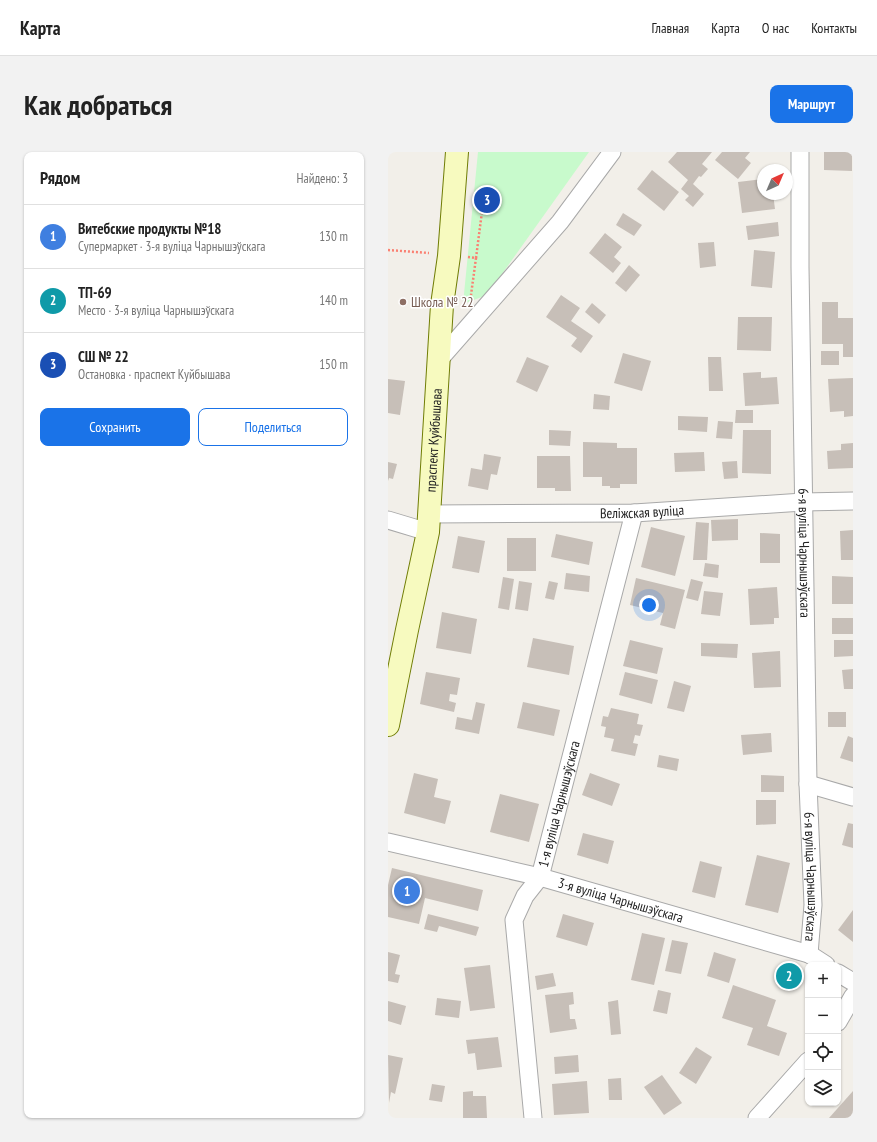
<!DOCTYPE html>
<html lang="ru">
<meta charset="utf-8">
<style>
:root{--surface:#fff;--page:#f2f2f2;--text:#222;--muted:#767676;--line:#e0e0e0;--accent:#1a73e8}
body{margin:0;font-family:"PT Sans Narrow",sans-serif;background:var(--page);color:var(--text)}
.controls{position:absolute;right:12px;bottom:12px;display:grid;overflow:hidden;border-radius:8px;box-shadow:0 1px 3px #0004}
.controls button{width:36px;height:36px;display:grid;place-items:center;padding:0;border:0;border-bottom:1px solid var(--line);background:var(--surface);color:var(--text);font:20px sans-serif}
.compass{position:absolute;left:369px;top:12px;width:36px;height:36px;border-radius:50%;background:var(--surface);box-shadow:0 1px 3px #0004;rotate:44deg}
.you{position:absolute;left:261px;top:453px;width:14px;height:14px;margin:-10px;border:3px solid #fff;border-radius:50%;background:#1a73e8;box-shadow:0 0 0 6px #1a73e833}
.badge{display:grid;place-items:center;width:26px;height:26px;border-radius:50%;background:var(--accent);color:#fff;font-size:13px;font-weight:700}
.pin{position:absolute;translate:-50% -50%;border:2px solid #fff;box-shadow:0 1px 4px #0006}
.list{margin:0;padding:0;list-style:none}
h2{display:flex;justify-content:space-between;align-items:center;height:52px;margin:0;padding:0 16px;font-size:17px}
h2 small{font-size:13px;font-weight:400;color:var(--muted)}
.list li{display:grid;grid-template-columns:26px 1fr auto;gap:12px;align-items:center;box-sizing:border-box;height:64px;padding:0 16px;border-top:1px solid var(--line)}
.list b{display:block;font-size:15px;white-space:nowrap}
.list p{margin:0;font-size:13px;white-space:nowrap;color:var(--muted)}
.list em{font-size:13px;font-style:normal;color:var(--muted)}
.actions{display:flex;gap:8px;padding:12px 16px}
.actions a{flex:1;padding:9px 0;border:1px solid var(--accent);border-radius:8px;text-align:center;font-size:14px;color:var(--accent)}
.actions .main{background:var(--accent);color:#fff}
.icon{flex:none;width:22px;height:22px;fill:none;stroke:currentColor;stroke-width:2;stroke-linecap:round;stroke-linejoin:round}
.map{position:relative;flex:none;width:465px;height:966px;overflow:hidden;border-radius:8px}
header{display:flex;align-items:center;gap:24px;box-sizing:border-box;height:56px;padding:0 20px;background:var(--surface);border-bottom:1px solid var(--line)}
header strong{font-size:19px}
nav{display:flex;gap:22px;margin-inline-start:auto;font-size:14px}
.intro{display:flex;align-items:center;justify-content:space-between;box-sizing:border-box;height:96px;padding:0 24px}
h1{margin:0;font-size:28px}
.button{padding:10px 18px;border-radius:8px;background:var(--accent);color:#fff;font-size:14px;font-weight:700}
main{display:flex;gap:24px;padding:0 24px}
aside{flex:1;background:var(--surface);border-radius:8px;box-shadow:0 1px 3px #0004}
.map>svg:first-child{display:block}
.park{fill:#c8facc}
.building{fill:#c7bfb8}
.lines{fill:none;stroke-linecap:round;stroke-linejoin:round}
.street-casing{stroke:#a9a9a9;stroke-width:19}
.secondary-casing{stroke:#707d05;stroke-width:24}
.path{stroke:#fa8072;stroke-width:2.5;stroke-dasharray:2 2;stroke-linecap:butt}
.street{stroke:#fff;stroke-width:17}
.secondary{stroke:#f7fabf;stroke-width:22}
.education-dot{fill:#8d6e63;stroke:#fff;stroke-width:1.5}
.labels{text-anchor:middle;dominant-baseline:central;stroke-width:3;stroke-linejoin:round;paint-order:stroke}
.education-label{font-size:14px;fill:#785e54;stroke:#fff;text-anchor:start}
.street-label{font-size:14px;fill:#222;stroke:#fff}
</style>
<header>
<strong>Карта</strong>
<nav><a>Главная</a><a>Карта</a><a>О нас</a><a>Контакты</a></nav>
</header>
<div class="intro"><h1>Как добраться</h1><a class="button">Маршрут</a></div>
<main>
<aside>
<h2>Рядом<small>Найдено: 3</small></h2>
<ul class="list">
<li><span class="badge" style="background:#3f7fe0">1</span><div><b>Витебские продукты №18</b><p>Супермаркет · 3-я вуліца Чарнышэўскага</p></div><em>130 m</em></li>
<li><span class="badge" style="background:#0f9aa8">2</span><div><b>ТП-69</b><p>Место · 3-я вуліца Чарнышэўскага</p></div><em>140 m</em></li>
<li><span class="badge" style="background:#1a4fb4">3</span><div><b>СШ № 22</b><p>Остановка · праспект Куйбышава</p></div><em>150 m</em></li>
</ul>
<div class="actions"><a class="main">Сохранить</a><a>Поделиться</a></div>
</aside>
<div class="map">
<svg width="465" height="966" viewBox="0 0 465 966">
<rect width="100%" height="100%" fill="#f2efe9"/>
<path class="park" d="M 90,0 L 201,0 L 99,143 L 75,152 Z"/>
<g class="building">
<path d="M 289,0 L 324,0 L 314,12 L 320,17 L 313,25 L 311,24 L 305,32 L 316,42 L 305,55 L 297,48 L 301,44 L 293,37 L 300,28 L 280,10 Z"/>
<path d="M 334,0 L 362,0 L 357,6 L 363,11 L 350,27 L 327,8 Z"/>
<path d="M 436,0 L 464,0 L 464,19 L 436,18 Z"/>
<path d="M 264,18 L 291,40 L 276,59 L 249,37 Z"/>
<path d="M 375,27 L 375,42 L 385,42 L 387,57 L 354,61 L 350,30 Z"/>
<path d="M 235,61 L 254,73 L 246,84 L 228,73 Z"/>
<path d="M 390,70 L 391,84 L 360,88 L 358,74 Z"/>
<path d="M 217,81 L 234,95 L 226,105 L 233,111 L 225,121 L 201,101 Z"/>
<path d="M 326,90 L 328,114 L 312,116 L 310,91 Z"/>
<path d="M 366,98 L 387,100 L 384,136 L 363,134 Z"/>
<path d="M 241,113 L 252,123 L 238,140 L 227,131 Z"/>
<path d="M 173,143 L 192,156 L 183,169 L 205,184 L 193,201 L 183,194 L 189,186 L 158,165 Z"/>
<path d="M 434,150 L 450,150 L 450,166 L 465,166 L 465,205 L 455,205 L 455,192 L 434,192 Z"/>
<path d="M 204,151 L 218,163 L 211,172 L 197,160 Z"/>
<path d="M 350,165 L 384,165 L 383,199 L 349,198 Z"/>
<rect x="433" y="199" width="18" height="14"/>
<path d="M 235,201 L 263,209 L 254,239 L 226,231 Z"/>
<path d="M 139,205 L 161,214 L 149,240 L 128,230 Z"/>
<path d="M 320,205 L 333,205 L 335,239 L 321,239 Z"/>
<path d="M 373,220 L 373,226 L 389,225 L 391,252 L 357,254 L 355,221 Z"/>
<path d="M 465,226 L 465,264 L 456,265 L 456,259 L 442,260 L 440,227 Z"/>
<path d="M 0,227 L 17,229 L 12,263 L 0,261 Z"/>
<path d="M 206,242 L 222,244 L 221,258 L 205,257 Z"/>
<path d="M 348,258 L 365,258 L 365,271 L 347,271 Z"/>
<path d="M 290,264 L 320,265 L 319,280 L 290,278 Z"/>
<path d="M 330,269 L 345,270 L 344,287 L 328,286 Z"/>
<path d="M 161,278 L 183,279 L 182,294 L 161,293 Z"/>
<path d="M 355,278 L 383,278 L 383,322 L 354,321 Z"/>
<path d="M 195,290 L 229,291 L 229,296 L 249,296 L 249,332 L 232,332 L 232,336 L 222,336 L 222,334 L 214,334 L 214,325 L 195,325 Z"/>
<path d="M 465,291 L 465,316 L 440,317 L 439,299 L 453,298 L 453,292 Z"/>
<path d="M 316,300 L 317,319 L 287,320 L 286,301 Z"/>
<path d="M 96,302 L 113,305 L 109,323 L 103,322 L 100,338 L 80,334 L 83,316 L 94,318 Z"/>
<path d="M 149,304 L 182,304 L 183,339 L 167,339 L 167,336 L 149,336 Z"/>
<path d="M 349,309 L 350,326 L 336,327 L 334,310 Z"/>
<path d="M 0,310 L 9,312 L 5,327 L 1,326 L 0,329 Z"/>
<path d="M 350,367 L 350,388 L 324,389 L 323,368 Z"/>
<path d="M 308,370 L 321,371 L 319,408 L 305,408 Z"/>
<path d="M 263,375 L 297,384 L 287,424 L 253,415 Z"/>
<path d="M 465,378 L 465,408 L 453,408 L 452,379 Z"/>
<path d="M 372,381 L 392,382 L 392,411 L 372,411 Z"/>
<path d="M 168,382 L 205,390 L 201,413 L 163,405 Z"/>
<path d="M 70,384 L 97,389 L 91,421 L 64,416 Z"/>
<rect x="119" y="386" width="29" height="33"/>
<path d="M 317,411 L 331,413 L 330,426 L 315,424 Z"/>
<path d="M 178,421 L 202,424 L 201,440 L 176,437 Z"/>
<path d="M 444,424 L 465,425 L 465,452 L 444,452 Z"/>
<path d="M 115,425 L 126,427 L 121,458 L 110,456 Z"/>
<path d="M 248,426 L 297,438 L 287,477 L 272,473 L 275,461 L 242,453 Z"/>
<path d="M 303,427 L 315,430 L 310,449 L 298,446 Z"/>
<path d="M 131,429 L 144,431 L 140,459 L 127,457 Z"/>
<path d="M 161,429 L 170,431 L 166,448 L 157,446 Z"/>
<path d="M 389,435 L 391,466 L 386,466 L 386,472 L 362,473 L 360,437 Z"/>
<path d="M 316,439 L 335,441 L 332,464 L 313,462 Z"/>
<path d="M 54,460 L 89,467 L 83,502 L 48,496 Z"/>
<rect x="444" y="466" width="21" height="16"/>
<path d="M 145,486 L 186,494 L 181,523 L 139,515 Z"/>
<path d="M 242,488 L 275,496 L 269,522 L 235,514 Z"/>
<path d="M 446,488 L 465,488 L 465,504 L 446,505 Z"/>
<path d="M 313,491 L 350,492 L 349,506 L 313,504 Z"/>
<path d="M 392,499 L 393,535 L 366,536 L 364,501 Z"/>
<path d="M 465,517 L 465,537 L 456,537 L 454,518 Z"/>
<path d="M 38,520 L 72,526 L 69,543 L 62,542 L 61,549 L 68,551 L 66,560 L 32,552 Z"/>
<path d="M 237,520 L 270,528 L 264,552 L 231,543 Z"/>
<path d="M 286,529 L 303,534 L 296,560 L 279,556 Z"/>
<path d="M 88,550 L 97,552 L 91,582 L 67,577 L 69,565 L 84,568 Z"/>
<path d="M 135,550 L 172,558 L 166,584 L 129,576 Z"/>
<path d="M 223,556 L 251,562 L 249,572 L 255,573 L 252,584 L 247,583 L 245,591 L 250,592 L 247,604 L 223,599 L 226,587 L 216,585 L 218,575 L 213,574 L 215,564 L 220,565 Z"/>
<rect x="440" y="560" width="18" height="15"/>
<path d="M 383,581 L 384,600 L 355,603 L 353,583 Z"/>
<path d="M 460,584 L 465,586 L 465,610 L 452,606 Z"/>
<path d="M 271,603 L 291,607 L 289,619 L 269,615 Z"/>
<path d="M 26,621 L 50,627 L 46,645 L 63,649 L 57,672 L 16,661 Z"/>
<path d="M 202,621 L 232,632 L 224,654 L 194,643 Z"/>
<path d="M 373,623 L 396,624 L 396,640 L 373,640 Z"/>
<path d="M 112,642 L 151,652 L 141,690 L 102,680 Z"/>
<path d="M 368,648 L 388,648 L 388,672 L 368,673 Z"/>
<path d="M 460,671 L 465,672 L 465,696 L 454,693 Z"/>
<path d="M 195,681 L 226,689 L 220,712 L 189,703 Z"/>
<path d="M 369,703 L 402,711 L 390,761 L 357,753 Z"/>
<path d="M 312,709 L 334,715 L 327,746 L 304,740 Z"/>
<path d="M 4,716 L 95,738 L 90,759 L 37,746 L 31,772 L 0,765 L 0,733 Z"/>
<path d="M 465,758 L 465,790 L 450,778 Z"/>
<path d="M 40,762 L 91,775 L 88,784 L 51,774 L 49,780 L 36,777 Z"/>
<path d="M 175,762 L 206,771 L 199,794 L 168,785 Z"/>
<path d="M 254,781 L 277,786 L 266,833 L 243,828 Z"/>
<path d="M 284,788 L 300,791 L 293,822 L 277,819 Z"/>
<path d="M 0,800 L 12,803 L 7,822 L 12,823 L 10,831 L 0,829 Z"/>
<path d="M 326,800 L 348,807 L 341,831 L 319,824 Z"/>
<path d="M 397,812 L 411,816 L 405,836 L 391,832 Z"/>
<path d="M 102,813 L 107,856 L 82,859 L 76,816 Z"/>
<path d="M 165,821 L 168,834 L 149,838 L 147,824 Z"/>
<path d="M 345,833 L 388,848 L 379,874 L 399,881 L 391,904 L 359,893 L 365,876 L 334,866 Z"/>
<path d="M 270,838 L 283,841 L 279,862 L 265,859 Z"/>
<path d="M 185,840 L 186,852 L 181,853 L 182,867 L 187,867 L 189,877 L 162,881 L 157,843 Z"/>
<path d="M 49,846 L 73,849 L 71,866 L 47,863 Z"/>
<path d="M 230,848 L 233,882 L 223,883 L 220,850 Z"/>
<path d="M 0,849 L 18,854 L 13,873 L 0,869 Z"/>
<path d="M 110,885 L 114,915 L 89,918 L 87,901 L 80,902 L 78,888 Z"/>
<path d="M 308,895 L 324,905 L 308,932 L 291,921 Z"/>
<path d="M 0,903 L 15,906 L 7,942 L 3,940 L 1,951 Z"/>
<path d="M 190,903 L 191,920 L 167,922 L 166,905 Z"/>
<path d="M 274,923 L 294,951 L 276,963 L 256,935 Z"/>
<path d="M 233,926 L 234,948 L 221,948 L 220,927 Z"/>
<path d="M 199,929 L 201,961 L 166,963 L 164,932 Z"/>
<path d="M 44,932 L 57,934 L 54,950 L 41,948 Z"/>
<path d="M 85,939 L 85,944 L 98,944 L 99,966 L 75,966 L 75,940 Z"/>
<path d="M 465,939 L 465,966 L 441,966 Z"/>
</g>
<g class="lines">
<g class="street-casing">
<g id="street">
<path id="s1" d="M 412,0 L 412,115 L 420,632 L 425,753 L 421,802"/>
<path d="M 51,208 L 172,70 L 224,0"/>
<path id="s2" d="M 42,362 L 246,361 L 415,350 L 465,349"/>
<path d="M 0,368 L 40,380"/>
<path d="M 420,632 L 465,645"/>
<path id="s3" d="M 0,690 L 152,725 L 421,802 L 438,813"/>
<path d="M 450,821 L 465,830"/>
<path d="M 450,870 L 465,844"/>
<path id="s4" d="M 145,966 L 126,768 L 137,744 L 152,725 L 246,361"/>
<path d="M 369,966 L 420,909"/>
</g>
</g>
<g class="secondary-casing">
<g id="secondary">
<path id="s5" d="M 0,573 L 19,478 L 40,380 L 54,153 L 61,104 L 69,0"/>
</g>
</g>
<g class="path">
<path d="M 0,98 L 41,101"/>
<path d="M 80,105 L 88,106 L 83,143"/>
<path d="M 88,106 L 96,44"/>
</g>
<use href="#street" class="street"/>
<use href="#secondary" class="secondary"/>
</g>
<circle class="education-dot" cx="15" cy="150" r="4"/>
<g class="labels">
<g class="education-label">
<text x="23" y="150">Школа № 22</text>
</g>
<g class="street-label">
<text stroke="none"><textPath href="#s5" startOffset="289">праспект Куйбышава</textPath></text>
<text stroke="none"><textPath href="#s2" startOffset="212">Веліжская вуліца</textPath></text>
<text stroke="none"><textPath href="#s1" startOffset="401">6-я вуліца Чарнышэўскага</textPath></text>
<text stroke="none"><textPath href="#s4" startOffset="325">1-я вуліца Чарнышэўскага</textPath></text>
<text stroke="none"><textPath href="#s1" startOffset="725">6-я вуліца Чарнышэўскага</textPath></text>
<text stroke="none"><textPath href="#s3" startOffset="240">3-я вуліца Чарнышэўскага</textPath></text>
</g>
</g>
</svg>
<div class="controls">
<button>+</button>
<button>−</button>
<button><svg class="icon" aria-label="locate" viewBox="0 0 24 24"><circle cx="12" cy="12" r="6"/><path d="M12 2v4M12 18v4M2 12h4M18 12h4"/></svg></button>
<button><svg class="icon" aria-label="layers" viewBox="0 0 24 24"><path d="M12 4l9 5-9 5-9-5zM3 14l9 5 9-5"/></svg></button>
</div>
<svg class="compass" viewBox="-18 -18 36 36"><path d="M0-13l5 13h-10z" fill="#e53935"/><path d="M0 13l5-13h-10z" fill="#767676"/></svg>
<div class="you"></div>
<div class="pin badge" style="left:19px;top:739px;background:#3f7fe0">1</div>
<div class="pin badge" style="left:401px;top:824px;background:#0f9aa8">2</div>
<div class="pin badge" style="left:99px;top:48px;background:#1a4fb4">3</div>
</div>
</main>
